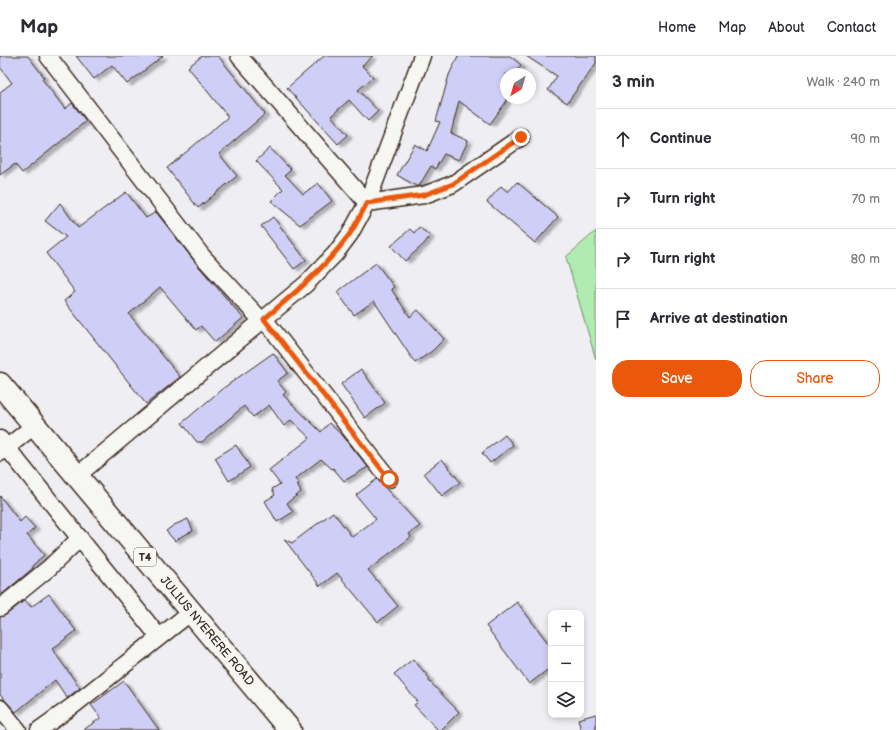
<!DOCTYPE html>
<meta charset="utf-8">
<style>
:root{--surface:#fff;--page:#f7f7f7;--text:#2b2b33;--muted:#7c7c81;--line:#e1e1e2;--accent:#ea580c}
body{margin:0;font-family:"Balsamiq Sans",sans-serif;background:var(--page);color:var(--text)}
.controls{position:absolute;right:12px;bottom:12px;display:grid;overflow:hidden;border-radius:8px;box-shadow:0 2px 6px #0003}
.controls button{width:36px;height:36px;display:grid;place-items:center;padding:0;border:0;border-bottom:1px solid var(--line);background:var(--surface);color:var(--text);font:20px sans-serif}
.compass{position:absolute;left:500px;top:12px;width:36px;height:36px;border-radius:50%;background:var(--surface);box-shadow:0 2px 6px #0003;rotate:217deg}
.stop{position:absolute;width:12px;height:12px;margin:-9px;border:3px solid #ea580c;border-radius:50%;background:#fff}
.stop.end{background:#ea580c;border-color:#fff;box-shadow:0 1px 4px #0008}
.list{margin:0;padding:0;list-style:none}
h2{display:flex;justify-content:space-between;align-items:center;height:52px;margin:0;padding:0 16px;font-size:17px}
h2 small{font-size:13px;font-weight:400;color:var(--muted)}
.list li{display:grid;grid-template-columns:26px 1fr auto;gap:12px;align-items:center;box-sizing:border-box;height:60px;padding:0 16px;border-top:1px solid var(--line)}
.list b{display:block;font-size:15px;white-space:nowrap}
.list em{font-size:13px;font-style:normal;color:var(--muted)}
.actions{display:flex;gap:8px;padding:12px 16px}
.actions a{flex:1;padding:9px 0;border:1px solid var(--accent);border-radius:16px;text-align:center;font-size:14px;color:var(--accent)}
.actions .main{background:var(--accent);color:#fff}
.icon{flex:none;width:22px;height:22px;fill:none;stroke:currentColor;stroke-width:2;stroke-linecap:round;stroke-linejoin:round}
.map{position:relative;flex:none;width:596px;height:674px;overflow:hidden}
header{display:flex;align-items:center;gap:24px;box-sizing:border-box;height:56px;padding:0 20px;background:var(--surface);border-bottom:1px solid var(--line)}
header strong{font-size:19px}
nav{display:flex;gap:22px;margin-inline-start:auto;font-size:14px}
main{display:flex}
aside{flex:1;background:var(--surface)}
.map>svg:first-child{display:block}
.green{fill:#b0ecb2;stroke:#768b68}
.building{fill:#cfcef6;stroke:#3b2a1e;filter:url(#shadow)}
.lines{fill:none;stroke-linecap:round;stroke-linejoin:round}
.street-casing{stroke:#3b2a1e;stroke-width:19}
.highway-casing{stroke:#3b2a1e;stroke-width:25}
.street{stroke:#f6f6f2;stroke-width:16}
.highway{stroke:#f6f6f2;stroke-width:22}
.route{stroke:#ea580c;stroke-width:5}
.labels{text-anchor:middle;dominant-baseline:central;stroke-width:3.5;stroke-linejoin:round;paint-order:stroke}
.shield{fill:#f6f6f2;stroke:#73675e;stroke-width:1}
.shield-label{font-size:11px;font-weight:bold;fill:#3b2a1e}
.street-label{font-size:12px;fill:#3b2a1e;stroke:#f6f6f2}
</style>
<header>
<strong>Map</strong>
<nav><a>Home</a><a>Map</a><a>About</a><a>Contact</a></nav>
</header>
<main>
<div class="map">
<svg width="596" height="674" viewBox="0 0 596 674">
<defs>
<filter id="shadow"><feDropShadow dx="4.5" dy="2.5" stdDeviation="1" flood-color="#0004"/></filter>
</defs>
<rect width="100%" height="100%" fill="#eeeef3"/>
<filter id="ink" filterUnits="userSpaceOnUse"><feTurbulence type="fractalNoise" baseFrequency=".025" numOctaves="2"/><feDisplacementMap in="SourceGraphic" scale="8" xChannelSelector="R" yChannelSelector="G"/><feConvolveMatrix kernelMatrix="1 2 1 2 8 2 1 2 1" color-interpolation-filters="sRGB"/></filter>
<g filter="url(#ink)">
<path class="green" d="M 596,175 L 596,304 L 566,201 Z"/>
<g class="building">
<path d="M 0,0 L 28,0 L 44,21 L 42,23 L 65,53 L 72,47 L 86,65 L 22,117 L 15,108 L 0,119 L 0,36 L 12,27 L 0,11 Z"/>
<path d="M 76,0 L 163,0 L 127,28 L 112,9 L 94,23 Z"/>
<path d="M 202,0 L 218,0 L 265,58 L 219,98 L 237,120 L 198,152 L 167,112 L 228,61 L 188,11 Z"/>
<path d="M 324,0 L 373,0 L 362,10 L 373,21 L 358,34 L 378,55 L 368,65 L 349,44 L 331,60 L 348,79 L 338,88 L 287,32 Z"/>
<path d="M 458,0 L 510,0 L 521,9 L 514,18 L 506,18 L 506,46 L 490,68 L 459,45 L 451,77 L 468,85 L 459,104 L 444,98 L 435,113 L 431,110 L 419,130 L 416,130 L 397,119 L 415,88 L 427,95 L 440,66 L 436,65 L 449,19 Z"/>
<path d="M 526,0 L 596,0 L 596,7 L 567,47 L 548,34 L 557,20 Z"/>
<path d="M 270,92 L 291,114 L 285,119 L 303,138 L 318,127 L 332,145 L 300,169 L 271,145 L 283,133 L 256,105 Z"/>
<path d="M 517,126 L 558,161 L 535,187 L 487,146 L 501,130 L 508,136 Z"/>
<path d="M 126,136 L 146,162 L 156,156 L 195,206 L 243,262 L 215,286 L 201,270 L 196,274 L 160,231 L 129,258 L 180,321 L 146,348 L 64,245 L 75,236 L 46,197 L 66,181 L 45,165 L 60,147 L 78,172 Z"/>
<path d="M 273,161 L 306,204 L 294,213 L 261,170 Z"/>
<path d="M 419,171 L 430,180 L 424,188 L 405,205 L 391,190 L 410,173 L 414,177 Z"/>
<path d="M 376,207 L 394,231 L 391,233 L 410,261 L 418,254 L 444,283 L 432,295 L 415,307 L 374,245 L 354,259 L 337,236 Z"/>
<path d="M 273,297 L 288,317 L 277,325 L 286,336 L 283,339 L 321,376 L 329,367 L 343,380 L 368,411 L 344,425 L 333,412 L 332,413 L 321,403 L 295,423 L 299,428 L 297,429 L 301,436 L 287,447 L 293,456 L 277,466 L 265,445 L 275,439 L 272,433 L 280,428 L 269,414 L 310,382 L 291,364 L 284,370 L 269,349 L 253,361 L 244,350 L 202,386 L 197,386 L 182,367 L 222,333 Z"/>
<path d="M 361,313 L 385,347 L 365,362 L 341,328 Z"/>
<path d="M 505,379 L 513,389 L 490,407 L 482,397 Z"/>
<path d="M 236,389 L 250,411 L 229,425 L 215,402 Z"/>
<path d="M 442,403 L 460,426 L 442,440 L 424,417 Z"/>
<path d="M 377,423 L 420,470 L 409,478 L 411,481 L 368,514 L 398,550 L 378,566 L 337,517 L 320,530 L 284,483 L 292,487 L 333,456 L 352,481 L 376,463 L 356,439 Z"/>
<path d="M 0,440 L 20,466 L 25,461 L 35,472 L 27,479 L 44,499 L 32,510 L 33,512 L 0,540 Z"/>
<path d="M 188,463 L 193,475 L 182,480 L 175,485 L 166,475 L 174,469 Z"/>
<path d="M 49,538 L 76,575 L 52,593 L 80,632 L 67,642 L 55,624 L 16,656 L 0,639 L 0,561 L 6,559 L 25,544 L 31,551 Z"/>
<path d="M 517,546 L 551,591 L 551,611 L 529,628 L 486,570 Z"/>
<path d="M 413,603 L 430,623 L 428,624 L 459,656 L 441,674 L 438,674 L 414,649 L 418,646 L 394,618 Z"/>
<path d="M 124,625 L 159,674 L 83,674 L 101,662 L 91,649 Z"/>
<path d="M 596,658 L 596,674 L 581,674 L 578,663 Z"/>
</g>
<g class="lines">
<g class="street-casing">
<g id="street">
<path d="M 48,0 L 202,200 L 262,265"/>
<path d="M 239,0 L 367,147 L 424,139 L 453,128 L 521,81"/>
<path d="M 264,263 L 389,423"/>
<path d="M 0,383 L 159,581"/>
<path d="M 0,397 L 35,369"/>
<path d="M 78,419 L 264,263 L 306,228 L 335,198 L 350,178 L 367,147 L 422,0"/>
<path d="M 0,552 L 49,512 L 80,482"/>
<path d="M 0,652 L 18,674"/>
<path d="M 39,674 L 74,649 L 191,556"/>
</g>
</g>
<g class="highway-casing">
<path id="highway" d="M 0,328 L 290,674"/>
</g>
<use href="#street" class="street"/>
<use href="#highway" class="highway"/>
</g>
</g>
<g class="lines" filter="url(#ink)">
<path class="route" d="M 389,423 L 264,263 C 295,237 325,212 349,179 C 356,169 361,158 367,147 L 424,139 L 453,128 L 521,81"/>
</g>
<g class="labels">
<rect class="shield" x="134" y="492" width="22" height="18" rx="3"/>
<g class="shield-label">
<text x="145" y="501">T4</text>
</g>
<g class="street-label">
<text transform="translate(207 575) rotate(50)">JULIUS NYERERE ROAD</text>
</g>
</g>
</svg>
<div class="controls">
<button>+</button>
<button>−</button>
<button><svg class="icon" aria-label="layers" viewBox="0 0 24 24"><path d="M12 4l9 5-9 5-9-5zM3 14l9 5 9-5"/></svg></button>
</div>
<svg class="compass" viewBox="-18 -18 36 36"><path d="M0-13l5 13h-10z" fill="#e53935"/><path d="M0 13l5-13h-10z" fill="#7c7c81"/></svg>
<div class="stop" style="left:389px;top:423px"></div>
<div class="stop end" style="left:521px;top:81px"></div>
</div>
<aside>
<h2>3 min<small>Walk · 240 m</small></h2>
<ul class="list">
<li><svg class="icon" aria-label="ahead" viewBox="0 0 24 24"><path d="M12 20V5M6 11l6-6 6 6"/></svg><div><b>Continue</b></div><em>90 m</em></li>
<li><svg class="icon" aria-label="right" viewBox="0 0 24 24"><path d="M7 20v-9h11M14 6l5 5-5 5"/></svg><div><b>Turn right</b></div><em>70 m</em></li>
<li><svg class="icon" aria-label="right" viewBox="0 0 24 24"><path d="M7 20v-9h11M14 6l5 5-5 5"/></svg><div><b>Turn right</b></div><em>80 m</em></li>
<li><svg class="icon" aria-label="arrive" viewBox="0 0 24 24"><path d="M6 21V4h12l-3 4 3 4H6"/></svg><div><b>Arrive at destination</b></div></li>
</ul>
<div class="actions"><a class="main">Save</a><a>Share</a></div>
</aside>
</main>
